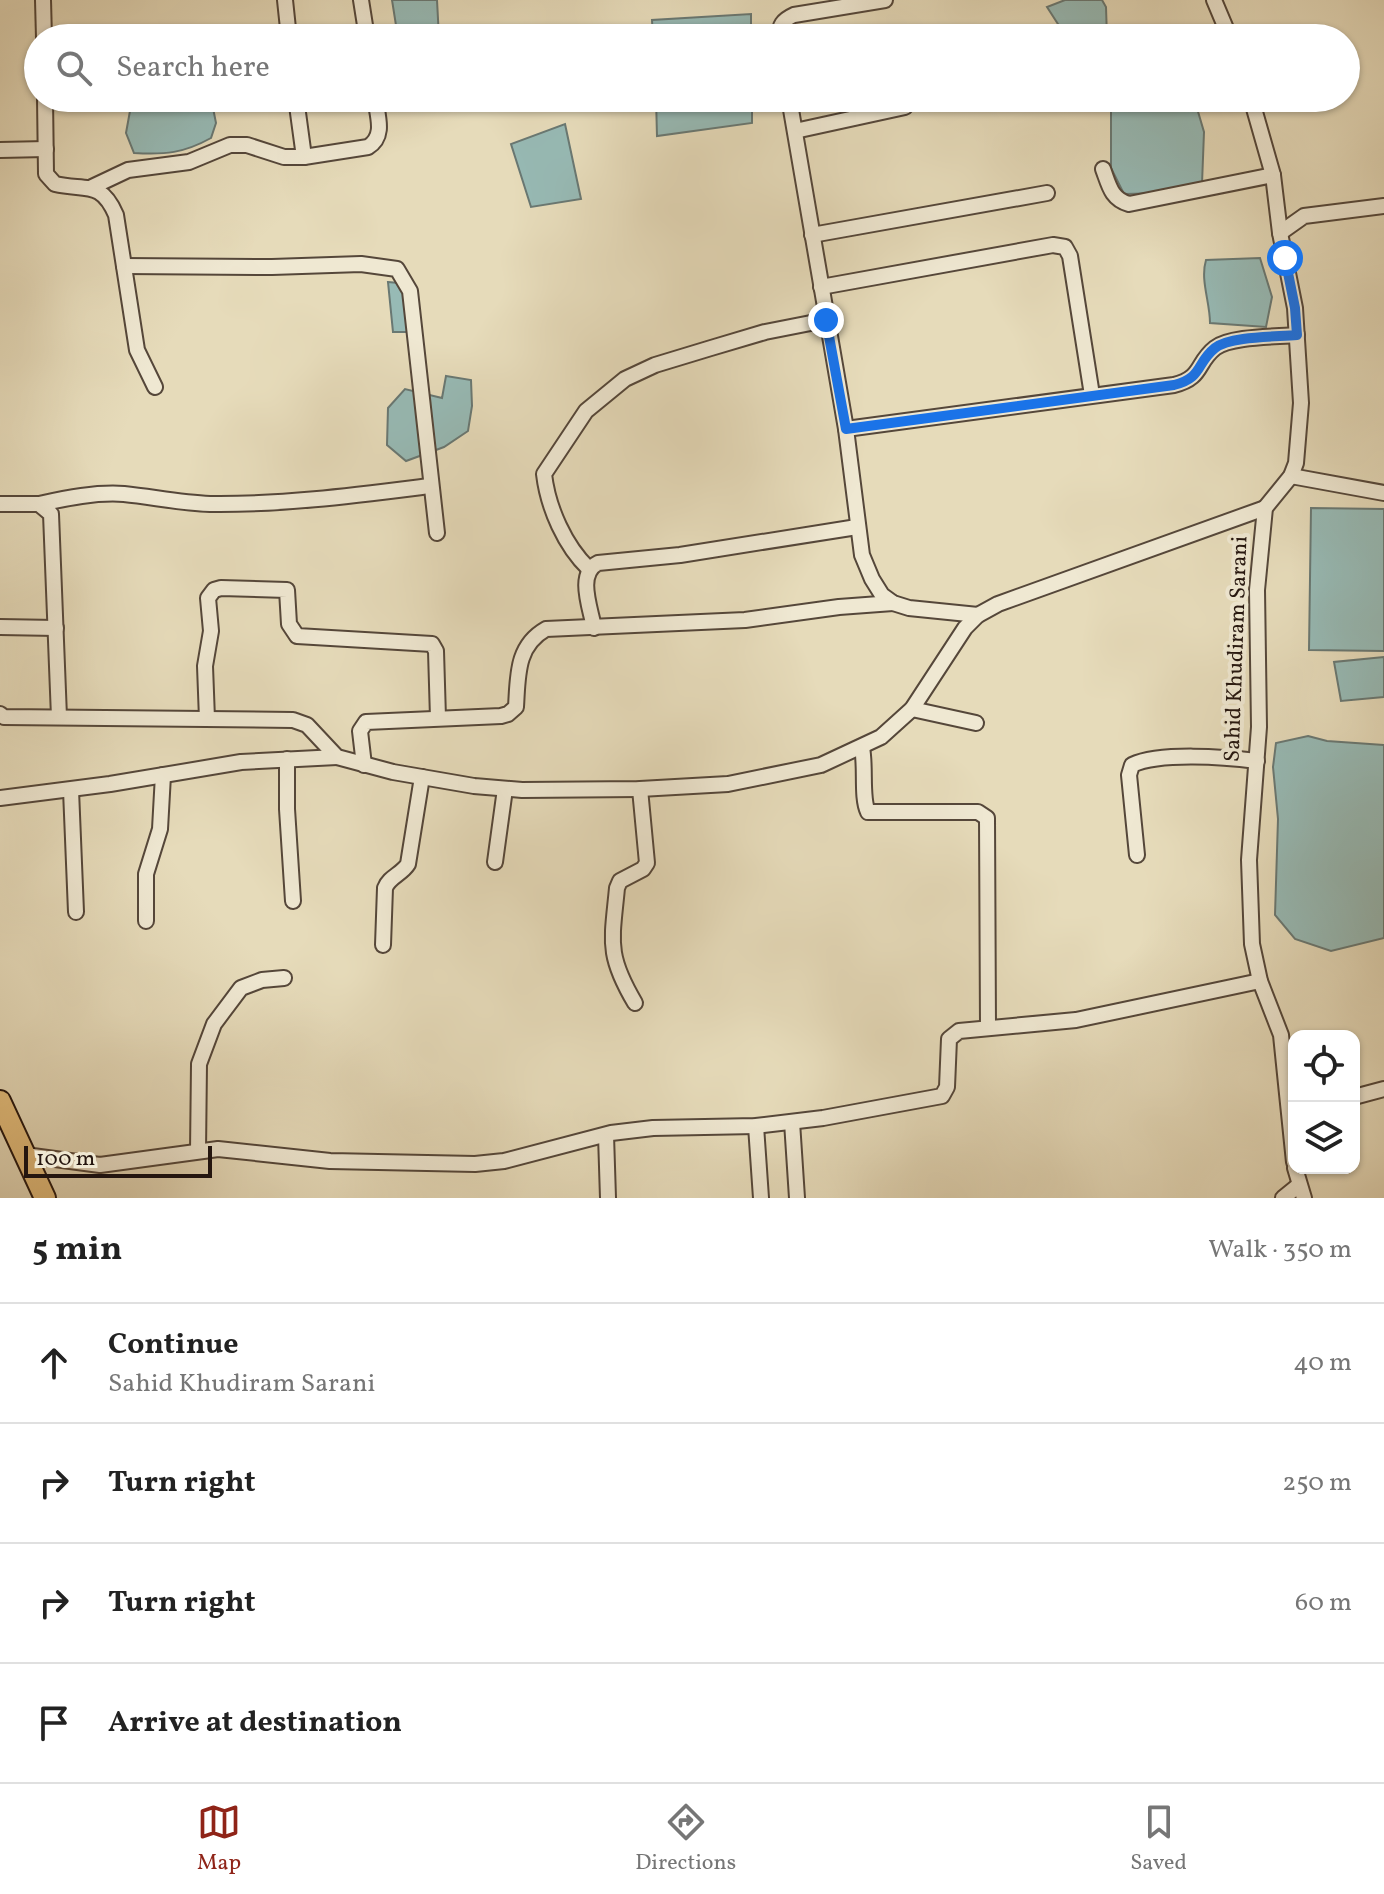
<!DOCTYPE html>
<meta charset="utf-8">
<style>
:root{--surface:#fff;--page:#f6f6f6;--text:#222;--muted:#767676;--line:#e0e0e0;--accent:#8f2418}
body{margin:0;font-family:Vollkorn,serif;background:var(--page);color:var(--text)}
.controls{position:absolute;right:24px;bottom:24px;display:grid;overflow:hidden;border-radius:16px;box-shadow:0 2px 6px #0004}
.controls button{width:72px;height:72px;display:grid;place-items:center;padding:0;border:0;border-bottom:2px solid var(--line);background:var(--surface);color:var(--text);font:40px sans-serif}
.scale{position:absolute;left:24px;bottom:20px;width:188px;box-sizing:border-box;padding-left:8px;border:4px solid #25160f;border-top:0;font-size:22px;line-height:28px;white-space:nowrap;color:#25160f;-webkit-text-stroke:6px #efe8d2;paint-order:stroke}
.stop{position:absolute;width:24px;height:24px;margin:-18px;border:6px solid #1a73e8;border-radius:50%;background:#fff}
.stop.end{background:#1a73e8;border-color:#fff;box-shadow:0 2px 8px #0008}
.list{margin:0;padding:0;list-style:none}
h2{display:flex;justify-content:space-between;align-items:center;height:104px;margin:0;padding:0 32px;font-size:34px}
h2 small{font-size:26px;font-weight:400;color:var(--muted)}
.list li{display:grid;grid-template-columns:52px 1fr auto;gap:24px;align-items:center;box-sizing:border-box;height:120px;padding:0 32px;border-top:2px solid var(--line)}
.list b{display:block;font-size:30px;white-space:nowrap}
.list p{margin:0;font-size:26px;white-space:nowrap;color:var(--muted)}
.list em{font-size:26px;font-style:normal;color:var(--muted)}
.icon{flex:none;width:44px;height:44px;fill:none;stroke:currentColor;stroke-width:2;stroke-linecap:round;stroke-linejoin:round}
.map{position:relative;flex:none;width:1384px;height:1198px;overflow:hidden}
.search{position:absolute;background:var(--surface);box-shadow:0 2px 6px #0004;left:24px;right:24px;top:24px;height:88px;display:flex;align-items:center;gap:20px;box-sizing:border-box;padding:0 28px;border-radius:44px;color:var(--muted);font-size:30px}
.sheet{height:584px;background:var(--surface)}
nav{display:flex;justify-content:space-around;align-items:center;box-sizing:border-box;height:112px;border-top:2px solid var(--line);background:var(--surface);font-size:22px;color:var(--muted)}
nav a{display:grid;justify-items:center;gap:4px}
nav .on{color:var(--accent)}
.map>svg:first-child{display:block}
.water{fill:#97bab5;stroke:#697873;stroke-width:2}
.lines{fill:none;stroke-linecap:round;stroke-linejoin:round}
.minor-casing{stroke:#55473a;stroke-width:18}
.highway-casing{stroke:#25160f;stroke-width:24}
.minor{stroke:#efe8d2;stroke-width:14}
.highway{stroke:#e3be7d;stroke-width:20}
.route{stroke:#1a73e8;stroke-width:10}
.labels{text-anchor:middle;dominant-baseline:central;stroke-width:8;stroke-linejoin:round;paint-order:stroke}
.street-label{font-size:22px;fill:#25160f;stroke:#efe8d2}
</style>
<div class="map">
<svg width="1384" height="1198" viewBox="0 0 1384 1198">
<rect width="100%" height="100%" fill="#e6dbba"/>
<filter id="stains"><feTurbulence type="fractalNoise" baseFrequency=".0025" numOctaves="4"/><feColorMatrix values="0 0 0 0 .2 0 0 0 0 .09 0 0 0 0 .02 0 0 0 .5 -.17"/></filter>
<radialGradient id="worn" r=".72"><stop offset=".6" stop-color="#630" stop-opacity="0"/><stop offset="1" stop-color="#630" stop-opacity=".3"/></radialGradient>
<g class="water">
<path d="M 392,0 L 437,0 L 439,38 L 398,38 Z"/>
<path d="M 1065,0 L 1102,0 L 1106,7 L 1107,38 L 1067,38 L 1047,7 Z"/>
<path d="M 751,14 L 751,38 L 653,38 L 652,20 Z"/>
<path d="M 127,98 L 211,98 L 216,123 L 211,138 C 184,153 165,155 134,153 L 126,133 L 130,111 Z"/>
<path d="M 656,98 L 752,98 L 752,123 L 657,136 Z"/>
<path d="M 1111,98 L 1194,98 L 1204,132 L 1202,184 L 1166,193 L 1124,194 L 1111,168 Z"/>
<path d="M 565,124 L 581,199 L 531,207 L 511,144 Z"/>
<path d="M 1260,258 L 1272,297 L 1266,327 L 1210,323 C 1210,302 1200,280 1206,260 Z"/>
<path d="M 388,282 L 409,284 L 410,332 L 393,332 Z"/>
<path d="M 446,376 L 471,380 L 472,406 L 468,431 L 444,447 L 406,461 L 387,445 L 388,408 L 405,389 L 442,398 Z"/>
<path d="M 1311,508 L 1384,509 L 1384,651 L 1309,650 Z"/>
<path d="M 1384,657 L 1384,697 L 1341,701 L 1334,662 Z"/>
<path d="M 1308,736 L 1327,741 L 1384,745 L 1384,938 L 1331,951 L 1295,939 L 1275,915 L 1278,819 L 1273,767 L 1276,743 Z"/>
</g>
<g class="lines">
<g class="minor-casing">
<g id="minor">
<path d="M 43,0 L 44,38"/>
<path d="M 285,0 L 289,38"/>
<path d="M 361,0 L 367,38"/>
<path d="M 1214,0 L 1230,38"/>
<path d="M 779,38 C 779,25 783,20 794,15 L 885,0"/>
<path d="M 45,98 L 46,174 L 55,184 C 86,191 101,180 116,215 L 137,350 L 155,387"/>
<path d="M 296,98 L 304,157"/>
<path d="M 789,98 L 846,429 L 862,555 L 872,579 L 882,595 L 893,603 L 909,608 L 978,615"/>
<path d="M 1251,98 L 1273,175 L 1280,233 L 1295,308 L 1301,403 L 1296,463 L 1291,476 L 1265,508 L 1257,590 L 1259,727 L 1249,860 L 1252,944 L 1260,981 L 1281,1035 L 1294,1162"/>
<path d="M 795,131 L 905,107"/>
<path d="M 0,150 L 46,149"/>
<path d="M 1103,169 C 1109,185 1111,199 1129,204 L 1273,175"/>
<path d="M 92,187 L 128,170 L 189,162 L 230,145 L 247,145 L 284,157 L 304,157 L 368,147 C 386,136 377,115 375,98"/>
<path d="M 1280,233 L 1304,216 L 1384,206"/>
<path d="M 812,235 L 1047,193"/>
<path d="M 124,266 L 272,267 L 361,264 L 397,269 L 410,291 L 437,533"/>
<path d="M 821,287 L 1053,245 L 1065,247 L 1070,256 L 1092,395"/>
<path d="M 846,429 L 1174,385 C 1203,378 1196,363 1215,348 C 1230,336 1276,337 1297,335"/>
<path d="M 1291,476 L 1384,493"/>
<path d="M 0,504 L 39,504 L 51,514 L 59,717"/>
<path d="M 39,504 C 67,498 96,492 124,494 C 153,497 181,503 210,504 C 283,505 358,495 430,486"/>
<path d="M 589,569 C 565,546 548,508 544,474 L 586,411 L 625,379 L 655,365 L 711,348 L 765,332 L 826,320"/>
<path d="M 0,627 L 56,628"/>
<path d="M 594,628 C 591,609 576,574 598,563 L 680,555 L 857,527"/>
<path d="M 912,709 L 976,723"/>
<path d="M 0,714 L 4,717 L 293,720 L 307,725 L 337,757 L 393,772 L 474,786 L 522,790 L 640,789 L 728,784 L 821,765 L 881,737 L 912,709 L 965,628 L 978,615 L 998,604 L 1265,508"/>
<path d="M 207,719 L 205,666 L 211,631 L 208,598 L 214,590 L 221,588 L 287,590 L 289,624 L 297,636 L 432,644 L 436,651 L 438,718"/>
<path d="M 862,748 C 866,767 861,798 868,812 L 978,812 L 987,818 L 988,1026"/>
<path d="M 287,759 L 287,809 L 293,901"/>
<path d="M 364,765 L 360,731 L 366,722 L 501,716 L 508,714 L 516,707 C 518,676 516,646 546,629 L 745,620 L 839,607 L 893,603"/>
<path d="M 71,790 L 76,912"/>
<path d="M 0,798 L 110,784 L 241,762 L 337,757"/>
<path d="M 1137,855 L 1129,775 L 1132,765 C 1160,752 1225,757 1257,761"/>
<path d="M 495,862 L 505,789"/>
<path d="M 146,921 L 146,874 L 160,829 L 163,775"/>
<path d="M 383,945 L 385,888 C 389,877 402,874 408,864 L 422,777"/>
<path d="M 635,1003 C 606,954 612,941 617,888 L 620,881 L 643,869 L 647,863 L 640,789"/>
<path d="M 1354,1097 L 1384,1089"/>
<path d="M 792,1122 L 797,1198"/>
<path d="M 756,1126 L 761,1198"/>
<path d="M 606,1135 L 608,1198"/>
<path d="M 198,1151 L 199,1064 L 214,1024 L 241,988 L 262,980 L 284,978"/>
<path d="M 25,1155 L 100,1165 L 218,1149 L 330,1161 L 475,1164 L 504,1161 L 611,1133 L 653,1128 L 756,1126 L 823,1118 L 942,1096 L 947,1087 L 949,1039 L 959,1031 L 1076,1020 L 1260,981"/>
<path d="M 1295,1168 L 1304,1198"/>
<path d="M 1283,1198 L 1299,1185"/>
</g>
</g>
<g class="highway-casing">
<path id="highway" d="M 0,1101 L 45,1198"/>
</g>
<use href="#minor" class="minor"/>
<use href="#highway" class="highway"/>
</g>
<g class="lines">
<path class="route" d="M 826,320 L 846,429 L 1174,385 C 1203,378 1196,363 1215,348 C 1230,336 1276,337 1297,335 L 1295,308 L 1285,258"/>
</g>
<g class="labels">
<g class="street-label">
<text transform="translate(1237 649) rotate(-88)">Sahid Khudiram Sarani</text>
</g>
</g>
<rect width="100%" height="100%" filter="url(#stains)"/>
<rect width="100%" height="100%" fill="url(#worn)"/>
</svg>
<div class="controls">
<button><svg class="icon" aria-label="locate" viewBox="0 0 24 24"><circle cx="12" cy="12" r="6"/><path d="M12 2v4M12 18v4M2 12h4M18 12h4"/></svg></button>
<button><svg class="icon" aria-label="layers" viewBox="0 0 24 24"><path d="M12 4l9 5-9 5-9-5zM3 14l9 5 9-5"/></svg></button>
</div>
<div class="scale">100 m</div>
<div class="stop" style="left:1285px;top:258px"></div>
<div class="stop end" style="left:826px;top:320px"></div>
<div class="search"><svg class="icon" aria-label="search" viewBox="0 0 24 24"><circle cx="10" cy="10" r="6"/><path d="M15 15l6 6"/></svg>Search here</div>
</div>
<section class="sheet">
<h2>5 min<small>Walk · 350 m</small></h2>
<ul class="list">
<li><svg class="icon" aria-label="ahead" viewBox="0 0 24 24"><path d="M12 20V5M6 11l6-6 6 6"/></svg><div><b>Continue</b><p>Sahid Khudiram Sarani</p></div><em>40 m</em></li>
<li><svg class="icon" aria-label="right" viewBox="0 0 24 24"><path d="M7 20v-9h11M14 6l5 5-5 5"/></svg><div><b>Turn right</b></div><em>250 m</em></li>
<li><svg class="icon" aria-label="right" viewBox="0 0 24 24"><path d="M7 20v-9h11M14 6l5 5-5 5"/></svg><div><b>Turn right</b></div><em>60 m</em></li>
<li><svg class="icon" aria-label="arrive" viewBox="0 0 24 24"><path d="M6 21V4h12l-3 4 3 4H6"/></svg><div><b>Arrive at destination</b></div></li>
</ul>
</section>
<nav>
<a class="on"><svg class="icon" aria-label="map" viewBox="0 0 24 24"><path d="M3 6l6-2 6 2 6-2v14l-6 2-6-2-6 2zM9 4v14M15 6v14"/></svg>Map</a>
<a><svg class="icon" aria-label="directions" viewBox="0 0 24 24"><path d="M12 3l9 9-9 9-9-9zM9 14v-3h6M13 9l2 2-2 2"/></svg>Directions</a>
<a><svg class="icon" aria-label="saved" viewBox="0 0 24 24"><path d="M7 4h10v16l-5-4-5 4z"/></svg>Saved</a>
</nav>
